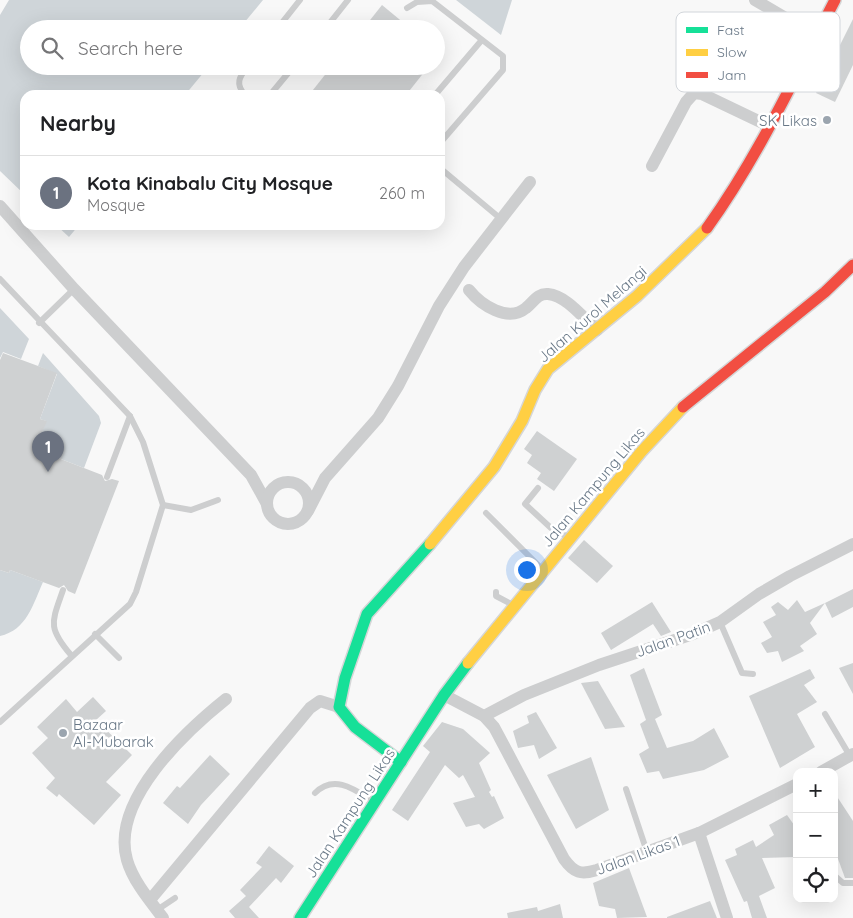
<!DOCTYPE html>
<meta charset="utf-8">
<style>
:root{--surface:#fff;--page:#f6f6f6;--text:#202124;--muted:#757577;--line:#e0e0e0;--accent:#db2777}
body{margin:0;font-family:Quicksand,sans-serif;background:var(--page);color:var(--text)}
.controls{position:absolute;right:15px;bottom:15px;display:grid;overflow:hidden;border-radius:10px;box-shadow:0 5px 20px #0002}
.controls button{width:45px;height:45px;display:grid;place-items:center;padding:0;border:0;border-bottom:1px solid var(--line);background:var(--surface);color:var(--text);font:25px sans-serif}
.you{position:absolute;left:526px;top:569px;width:18px;height:18px;margin:-12px;border:4px solid #fff;border-radius:50%;background:#1a73e8;box-shadow:0 0 0 8px #1a73e833}
.badge{display:grid;place-items:center;width:32px;height:32px;border-radius:50%;background:var(--accent);color:#fff;font-size:16px;font-weight:700}
.pin{position:absolute;translate:-50% -41px;filter:drop-shadow(0 1px 2px #0008)}
.pin::after{content:'';position:absolute;top:26px;width:18px;height:15px;background:inherit;clip-path:polygon(0 0,100% 0,50% 100%)}
.list{margin:0;padding:0;list-style:none}
h2{display:flex;justify-content:space-between;align-items:center;height:65px;margin:0;padding:0 20px;font-size:21px}
h2 small{font-size:16px;font-weight:400;color:var(--muted)}
.list li{display:grid;grid-template-columns:32px 1fr auto;gap:15px;align-items:center;box-sizing:border-box;height:75px;padding:0 20px;border-top:1px solid var(--line)}
.list b{display:block;font-size:19px;white-space:nowrap}
.list p{margin:0;font-size:16px;white-space:nowrap;color:var(--muted)}
.list em{font-size:16px;font-style:normal;color:var(--muted)}
.icon{flex:none;width:28px;height:28px;fill:none;stroke:currentColor;stroke-width:2;stroke-linecap:round;stroke-linejoin:round}
.map{position:relative;flex:none;width:853px;height:918px;overflow:hidden}
.search{position:absolute;background:var(--surface);box-shadow:0 5px 20px #0002;left:20px;top:20px;width:425px;height:55px;display:flex;align-items:center;gap:12px;box-sizing:border-box;padding:0 18px;border-radius:28px;color:var(--muted);font-size:19px}
.panel{position:absolute;background:var(--surface);box-shadow:0 5px 20px #0002;left:20px;top:90px;width:425px;height:140px;border-radius:15px}
.map>svg:first-child{display:block}
.water{fill:#cfd5d9}
.building{fill:#cfd1d2}
.lines{fill:none;stroke-linecap:round;stroke-linejoin:round}
.fast-casing{stroke:#d5d6d7;stroke-width:14}
.slow-casing{stroke:#d5d6d7;stroke-width:14}
.jam-casing{stroke:#d5d6d7;stroke-width:14}
.lane{stroke:#cdcecf;stroke-width:6}
.street{stroke:#cdcecf;stroke-width:12}
.fast{stroke:#16e098;stroke-width:11}
.slow{stroke:#ffcf43;stroke-width:11}
.jam{stroke:#f24e42;stroke-width:11}
.poi-dot{fill:#9ba5af;stroke:#fff;stroke-width:2}
.labels{text-anchor:middle;dominant-baseline:central;stroke-width:5;stroke-linejoin:round;paint-order:stroke}
.poi-label{font-size:15px;fill:#697887;stroke:#fff;text-anchor:end}
.street-label{font-size:15px;fill:#697887;stroke:#fff}
.key{fill:#fff;stroke:#d2d6db;stroke-width:1}
.key-label{font-size:14px;fill:#697887}
</style>
<div class="map">
<svg width="853" height="918" viewBox="0 0 853 918">
<rect width="100%" height="100%" fill="#f8f8f8"/>
<g class="water">
<path d="M 9,0 L 263,0 L 239,29 L 29,29 L 29,66 L 209,66 L 185,95 L 25,95 L 25,195 L 0,171 L 0,15 Z"/>
<path d="M 456,0 L 512,0 L 501,35 Z"/>
<path d="M 56,225 L 79,225 L 69,237 Z"/>
<path d="M 0,308 L 29,339 L 21,359 L 3,352 L 0,358 Z"/>
<path d="M 43,353 L 99,416 L 101,423 L 84,468 L 53,456 L 54,453 L 45,450 L 48,443 L 39,439 L 46,421 L 40,419 L 57,374 L 38,366 Z"/>
<path d="M 0,570 L 9,573 L 10,570 L 43,582 C 33,604 27,630 0,636 Z"/>
</g>
<g class="building">
<path d="M 382,5 L 411,29 L 363,29 Z"/>
<path d="M 853,19 L 853,65 L 835,102 L 816,93 Z"/>
<path d="M 332,66 L 429,66 L 406,95 L 309,95 Z"/>
<path d="M 3,353 L 57,373 L 40,419 L 47,421 L 39,439 L 48,443 L 45,450 L 54,453 L 53,456 L 102,475 L 105,481 L 112,479 L 119,481 L 75,594 L 68,591 L 64,585 L 59,588 L 10,570 L 9,573 L 0,570 L 0,360 Z"/>
<path d="M 537,431 L 577,459 L 554,491 L 537,479 L 541,473 L 527,463 L 532,455 L 524,449 Z"/>
<path d="M 584,540 L 613,566 L 597,583 L 568,558 Z"/>
<path d="M 853,589 L 853,607 L 832,618 L 825,603 Z"/>
<path d="M 797,600 L 805,612 L 825,603 L 810,623 L 817,634 L 800,646 L 804,651 L 782,662 L 778,651 L 767,653 L 761,643 L 772,637 L 763,622 L 776,615 L 771,607 L 778,602 L 788,610 Z"/>
<path d="M 652,602 L 671,632 L 661,636 L 653,624 L 611,650 L 601,633 Z"/>
<path d="M 853,663 L 853,694 L 839,668 Z"/>
<path d="M 644,668 L 662,715 L 655,719 L 667,748 L 693,741 L 714,728 L 729,757 L 704,770 L 663,779 L 659,771 L 647,773 L 639,754 L 649,748 L 640,724 L 646,720 L 630,675 Z"/>
<path d="M 810,669 L 815,678 L 804,685 L 817,702 L 797,714 L 815,747 L 780,768 L 749,696 Z"/>
<path d="M 598,681 L 625,727 L 605,729 L 581,683 Z"/>
<path d="M 93,697 L 106,711 L 96,720 L 132,755 L 106,782 L 121,795 L 94,825 L 59,794 L 57,797 L 46,788 L 55,778 L 32,753 L 48,738 L 37,727 L 66,699 L 77,712 Z"/>
<path d="M 536,712 L 557,748 L 539,759 L 534,745 L 518,748 L 513,731 L 529,723 L 527,716 Z"/>
<path d="M 442,722 L 463,729 L 490,753 L 479,763 L 491,790 L 489,792 L 492,797 L 494,796 L 504,818 L 484,829 L 479,824 L 466,827 L 453,803 L 475,797 L 463,775 L 459,778 L 445,765 L 408,821 L 392,810 L 430,752 L 423,746 Z"/>
<path d="M 210,755 L 230,774 L 201,805 L 188,824 L 163,803 L 177,786 L 180,788 Z"/>
<path d="M 591,757 L 609,810 L 576,829 L 547,775 Z"/>
<path d="M 834,792 L 853,821 L 853,878 L 845,878 L 834,848 Z"/>
<path d="M 787,815 L 797,829 L 797,857 L 762,858 L 775,888 L 759,896 L 767,918 L 752,918 L 747,901 L 744,902 L 725,860 L 737,855 L 735,849 L 753,840 L 756,847 L 774,835 L 769,825 Z"/>
<path d="M 269,846 L 294,866 L 281,883 L 276,878 L 249,907 L 259,918 L 235,918 L 229,911 L 246,896 L 240,890 L 262,867 L 256,863 Z"/>
<path d="M 629,868 L 647,917 L 617,918 L 615,909 L 599,906 L 593,883 Z"/>
<path d="M 710,901 L 717,918 L 667,918 L 667,917 Z"/>
<path d="M 560,904 L 563,918 L 508,918 L 507,913 L 537,907 L 538,911 Z"/>
</g>
<g class="lines">
<g class="fast-casing">
<g id="fast">
<path d="M 401,762 L 355,727 L 339,707 L 345,678 L 367,614 L 430,544"/>
<path d="M 300,918 L 444,695 L 468,663"/>
</g>
</g>
<g class="slow-casing">
<g id="slow">
<path d="M 430,544 L 494,467 L 522,421 L 535,390 L 548,369 L 637,296 L 707,228"/>
<path d="M 468,663 L 641,452 L 683,407"/>
</g>
</g>
<g class="jam-casing">
<g id="jam">
<path d="M 707,228 C 758,157 795,77 835,0"/>
<path d="M 683,407 L 825,292 L 853,265"/>
</g>
</g>
<g class="lane">
<path d="M 407,8 L 417,2 L 432,1 L 503,56 L 503,70 L 440,143"/>
<path d="M 277,29 L 300,0"/>
<path d="M 325,29 L 348,0"/>
<path d="M 245,95 C 235,84 239,77 248,66"/>
<path d="M 270,95 L 294,66"/>
<path d="M 435,95 L 481,41"/>
<path d="M 440,168 L 501,219"/>
<path d="M 0,279 L 130,416 L 143,442 L 163,505 L 136,592 L 130,604 L 0,722"/>
<path d="M 39,323 L 74,289"/>
<path d="M 107,477 L 130,416"/>
<path d="M 538,488 L 525,504 L 551,528 L 568,537"/>
<path d="M 163,505 L 191,510 L 218,500"/>
<path d="M 486,513 L 542,569"/>
<path d="M 63,590 C 52,622 47,627 71,655"/>
<path d="M 496,592 L 496,596 L 513,605"/>
<path d="M 720,622 L 742,673 L 753,674"/>
<path d="M 95,634 L 119,658"/>
<path d="M 825,714 L 850,756"/>
<path d="M 626,789 L 647,852"/>
<path d="M 315,793 C 334,774 354,789 373,801"/>
<path d="M 835,876 L 843,883 L 853,883"/>
<path d="M 157,910 L 175,898"/>
</g>
<g class="street">
<path d="M 755,0 L 816,36"/>
<path d="M 652,166 L 686,102 L 694,93 L 702,94 L 769,126"/>
<path d="M 0,206 L 74,289 L 251,475 L 267,504"/>
<path d="M 469,290 C 481,305 508,323 526,308 C 533,303 537,293 548,294 C 567,296 583,318 597,330"/>
<circle cx="288" cy="503" r="21"/>
<path d="M 308,511 L 325,478 L 378,418 L 398,386 L 439,306 L 464,267 L 530,182"/>
<path d="M 444,695 L 484,716 L 494,727 L 564,859 C 574,873 581,875 597,870 L 699,833 L 797,784"/>
<path d="M 484,716 L 524,695 L 599,665 L 693,634 L 720,622 L 759,594 L 790,576 L 853,544"/>
<path d="M 821,772 L 853,754"/>
<path d="M 699,833 L 727,918"/>
<path d="M 150,900 L 310,708 L 320,701 L 339,707"/>
<path d="M 163,918 C 150,901 133,881 127,860 C 110,801 186,731 226,699"/>
</g>
<use href="#fast" class="fast"/>
<use href="#slow" class="slow"/>
<use href="#jam" class="jam"/>
</g>
<g class="poi-dot">
<circle cx="827" cy="120" r="5"/>
<circle cx="63" cy="733" r="5"/>
</g>
<g class="labels">
<g class="poi-label">
<text x="817" y="120">SK Likas</text>
<text x="73" y="724" text-anchor="start">Bazaar<tspan x="73" dy="17">Al-Mubarak</tspan></text>
</g>
<g class="street-label">
<text transform="translate(592 314) rotate(-41)">Jalan Kurol Melangi</text>
<text transform="translate(593 487) rotate(-50)">Jalan Kampung Likas</text>
<text transform="translate(673 639) rotate(-20)">Jalan Patin</text>
<text transform="translate(350 813) rotate(-57)">Jalan Kampung Likas</text>
<text transform="translate(638 855) rotate(-20)">Jalan Likas 1</text>
</g>
</g>
<rect x="676" y="12" width="164" height="80" rx="8" class="key"/>
<rect x="686" y="27" width="22" height="6" fill="#16e098"/>
<rect x="686" y="49" width="22" height="7" fill="#ffcf43"/>
<rect x="686" y="72" width="22" height="6" fill="#f24e42"/>
<g class="key-label">
<text x="717" y="35">Fast</text>
<text x="717" y="57">Slow</text>
<text x="717" y="80">Jam</text>
</g>
</svg>
<div class="controls">
<button>+</button>
<button>−</button>
<button><svg class="icon" aria-label="locate" viewBox="0 0 24 24"><circle cx="12" cy="12" r="6"/><path d="M12 2v4M12 18v4M2 12h4M18 12h4"/></svg></button>
</div>
<div class="you"></div>
<div class="pin badge" style="left:48px;top:472px;background:#6b7280">1</div>
<div class="search"><svg class="icon" aria-label="search" viewBox="0 0 24 24"><circle cx="10" cy="10" r="6"/><path d="M15 15l6 6"/></svg>Search here</div>
<section class="panel">
<h2>Nearby<small></small></h2>
<ul class="list">
<li><span class="badge" style="background:#6b7280">1</span><div><b>Kota Kinabalu City Mosque</b><p>Mosque</p></div><em>260 m</em></li>
</ul>
</section>
</div>
